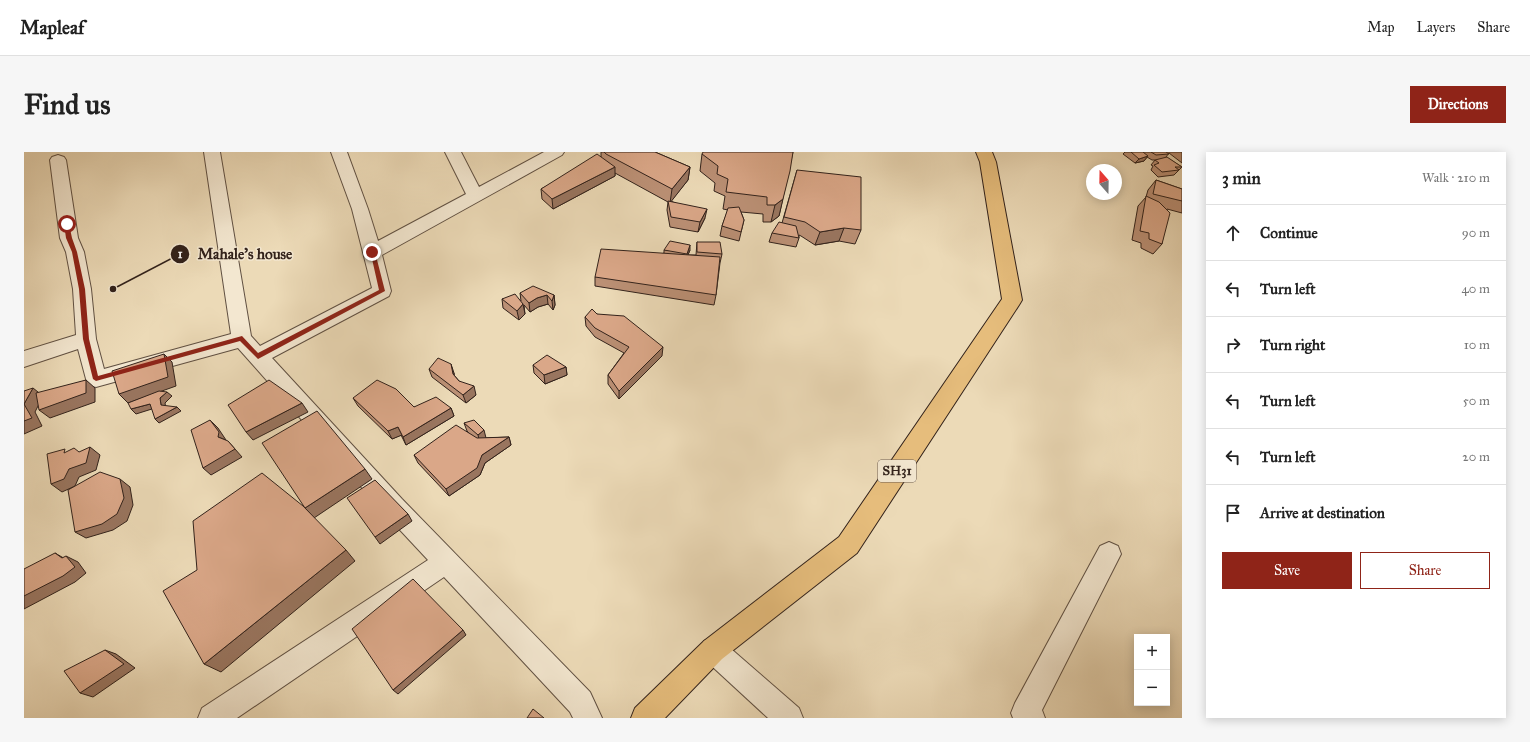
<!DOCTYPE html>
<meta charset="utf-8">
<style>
:root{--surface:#fff;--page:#f6f6f6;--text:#222;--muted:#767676;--line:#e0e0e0;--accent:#8f2418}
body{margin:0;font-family:"IM FELL Great Primer",serif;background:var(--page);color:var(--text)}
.controls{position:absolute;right:12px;bottom:12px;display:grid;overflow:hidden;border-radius:0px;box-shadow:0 2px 10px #0003}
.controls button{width:36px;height:36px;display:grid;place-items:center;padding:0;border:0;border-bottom:1px solid var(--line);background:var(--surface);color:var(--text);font:20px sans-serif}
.compass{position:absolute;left:1062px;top:12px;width:36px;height:36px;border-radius:50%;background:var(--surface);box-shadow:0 2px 10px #0003;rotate:340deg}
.stop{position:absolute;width:12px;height:12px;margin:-9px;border:3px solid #8f2418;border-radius:50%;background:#fff}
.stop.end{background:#8f2418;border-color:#fff;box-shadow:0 1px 4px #0008}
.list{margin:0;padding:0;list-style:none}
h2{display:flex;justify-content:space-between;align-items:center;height:52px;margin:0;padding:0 16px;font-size:17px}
h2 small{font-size:13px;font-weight:400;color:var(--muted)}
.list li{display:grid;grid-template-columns:26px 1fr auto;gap:12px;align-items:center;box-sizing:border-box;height:56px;padding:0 16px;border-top:1px solid var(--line)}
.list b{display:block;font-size:15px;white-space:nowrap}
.list em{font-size:13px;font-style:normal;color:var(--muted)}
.actions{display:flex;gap:8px;padding:12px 16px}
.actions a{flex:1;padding:9px 0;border:1px solid var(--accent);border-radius:0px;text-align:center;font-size:14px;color:var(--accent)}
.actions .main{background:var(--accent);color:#fff}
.icon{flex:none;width:22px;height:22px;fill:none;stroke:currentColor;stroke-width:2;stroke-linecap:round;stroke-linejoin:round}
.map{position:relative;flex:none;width:1158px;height:566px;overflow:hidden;border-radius:0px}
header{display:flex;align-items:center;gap:24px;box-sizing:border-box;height:56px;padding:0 20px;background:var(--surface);border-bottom:1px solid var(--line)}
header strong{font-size:19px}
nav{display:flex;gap:22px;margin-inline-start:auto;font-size:14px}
.intro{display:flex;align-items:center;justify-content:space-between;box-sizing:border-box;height:96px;padding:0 24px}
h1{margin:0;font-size:28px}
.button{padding:10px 18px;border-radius:0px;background:var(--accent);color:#fff;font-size:14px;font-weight:700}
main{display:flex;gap:24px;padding:0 24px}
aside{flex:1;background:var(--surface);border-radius:0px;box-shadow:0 2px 10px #0003}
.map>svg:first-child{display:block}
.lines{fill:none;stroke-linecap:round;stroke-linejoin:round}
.minor-casing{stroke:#605042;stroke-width:2}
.primary-casing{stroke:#32221b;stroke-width:2}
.minor{fill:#f3e7d0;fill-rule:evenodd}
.primary{fill:#e6bd7c;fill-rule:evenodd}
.wall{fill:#bb9075;stroke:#32221b}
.shaded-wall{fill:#99755f;stroke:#32221b}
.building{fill:#daa788;stroke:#32221b}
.route{fill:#8f2418}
.labels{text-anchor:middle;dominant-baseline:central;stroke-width:3;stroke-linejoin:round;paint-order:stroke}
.shield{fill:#f3e7d0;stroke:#6c5d51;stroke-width:1}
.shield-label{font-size:13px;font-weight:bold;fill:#32221b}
.leader{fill:none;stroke:#32221b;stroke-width:1.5}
.callout-dot{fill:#32221b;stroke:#f3e7d0;stroke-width:1.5}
.mark-label{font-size:12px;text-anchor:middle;font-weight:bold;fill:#fff}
.callout-label{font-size:15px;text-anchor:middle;font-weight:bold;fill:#32221b;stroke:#f3e7d0;stroke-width:3;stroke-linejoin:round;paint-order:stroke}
</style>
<header>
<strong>Mapleaf</strong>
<nav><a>Map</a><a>Layers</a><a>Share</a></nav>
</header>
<div class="intro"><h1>Find us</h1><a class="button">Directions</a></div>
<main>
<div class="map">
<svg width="1158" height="566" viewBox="0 0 1158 566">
<rect width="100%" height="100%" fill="#ecdab7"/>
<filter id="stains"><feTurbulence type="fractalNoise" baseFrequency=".005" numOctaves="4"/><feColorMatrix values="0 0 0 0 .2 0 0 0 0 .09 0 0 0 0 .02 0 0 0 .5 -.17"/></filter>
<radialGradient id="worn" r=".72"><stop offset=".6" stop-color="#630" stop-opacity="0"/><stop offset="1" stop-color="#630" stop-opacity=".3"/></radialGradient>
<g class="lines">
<g class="minor-casing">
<g id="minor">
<path d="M 180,0 L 196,0 L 227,184 L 236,194 L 348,136 L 328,57 L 307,0 L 323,0 L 344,57 L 354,89 L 442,42 L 421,0 L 437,0 L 455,35 L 520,0 L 540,0 L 538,3 L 358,103 L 367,139 L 365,144 L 248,206 L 378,347 L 566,540 L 578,566 L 549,566 L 546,560 L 420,425 L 213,566 L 174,566 L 178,556 L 404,408 L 362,363 L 214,196 L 72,235 L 65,233 L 62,227 L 54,197 L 0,215 L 0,199 L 52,183 L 49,137 L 42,100 L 36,86 L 26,8 L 28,5 L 34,3 L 40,5 L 42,8 L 54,86 L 60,100 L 67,137 L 72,187 L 80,217 L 207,182 Z"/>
<path d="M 1085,390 L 1094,394 L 1097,402 L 1018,558 L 1021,566 L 989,566 L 987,561 L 991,551 L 1076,394 Z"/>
<path d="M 689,485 L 698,489 L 775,556 L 779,566 L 744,566 L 680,507 L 676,498 L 680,489 Z"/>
</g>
</g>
<g class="primary-casing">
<path id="primary" d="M 952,0 L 968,0 L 972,10 L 998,148 L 995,153 L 833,401 L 698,507 L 641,566 L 607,566 L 611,556 L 680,489 L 815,385 L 978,147 L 956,10 Z"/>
</g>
<use href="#minor" class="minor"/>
<use href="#primary" class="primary"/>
</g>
<g class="wall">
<path d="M 577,0 L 631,0 L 666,15 L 664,28 L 647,49 L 681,66 L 674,80 L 646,75 L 643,58 L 644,50 L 591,21 L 591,24 L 529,57 L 518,47 L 517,37 L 577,5 Z"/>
<path d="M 769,0 L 755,64 L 747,70 L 739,70 L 739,62 L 717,60 L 720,68 L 715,89 L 696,84 L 698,74 L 704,58 L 699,57 L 701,44 L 690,39 L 691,31 L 676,19 L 678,2 Z"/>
<path d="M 1101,0 L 1158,0 L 1158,11 L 1145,1 L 1142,5 L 1158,15 L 1150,23 L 1134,25 L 1127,18 L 1129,14 L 1127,13 L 1131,8 L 1128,8 L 1123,5 L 1120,9 L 1111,11 L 1099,2 Z"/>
<path d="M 773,18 L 837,78 L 831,92 L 815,89 L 791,93 L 777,84 L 775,83 L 775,86 L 772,95 L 745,90 L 748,81 L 758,71 Z"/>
<path d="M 1132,28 L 1158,37 L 1158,61 L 1143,57 L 1138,92 L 1129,102 L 1117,96 L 1117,91 L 1108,88 L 1114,54 L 1122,45 L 1124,38 Z"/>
<path d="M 673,90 L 698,102 L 696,111 L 692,143 L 690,153 L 571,134 L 571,125 L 640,101 L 640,98 L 666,98 L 664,103 L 672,103 Z"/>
<path d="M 496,141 L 530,143 L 531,153 L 529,158 L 524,152 L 514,155 L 506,160 L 500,153 L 501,162 L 495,168 L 479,156 L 478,147 L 497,149 Z"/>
<path d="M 573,162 L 638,204 L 595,247 L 584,232 L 584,223 L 600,201 L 571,185 L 562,174 L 561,165 Z"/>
<path d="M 509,213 L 542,215 L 543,223 L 521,232 L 510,221 Z"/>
<path d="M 405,217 L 430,221 L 430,223 L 435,229 L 452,243 L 442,251 L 408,225 Z"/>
<path d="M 329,246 L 390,255 L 427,256 L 430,264 L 382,293 L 377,283 L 368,287 L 334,254 Z"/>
<path d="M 440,271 L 462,286 L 485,285 L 487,293 L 461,311 L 456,323 L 425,344 L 394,311 L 390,303 L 445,281 L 443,279 Z"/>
</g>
<g class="shaded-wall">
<path d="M 1124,4 L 1120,9 L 1111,11 L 1115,7 Z"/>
<path d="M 591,15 L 591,24 L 529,57 L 528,47 Z"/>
<path d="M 666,15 L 664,28 L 646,51 L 648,37 Z"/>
<path d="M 759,47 L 755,64 L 747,70 L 751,53 Z"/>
<path d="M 683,57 L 681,66 L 674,80 L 676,70 Z"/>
<path d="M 820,76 L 815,89 L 791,93 L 796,80 Z"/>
<path d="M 666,93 L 666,98 L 662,107 L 663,102 Z"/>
<path d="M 523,143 L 524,152 L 514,155 L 506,160 L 505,151 L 513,146 Z"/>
<path d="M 530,143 L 531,153 L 529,158 L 528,149 Z"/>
<path d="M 499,152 L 501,162 L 495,168 L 493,159 Z"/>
<path d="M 639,195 L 638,204 L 595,247 L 595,239 Z"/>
<path d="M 140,202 L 148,210 L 152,234 L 104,251 L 95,242 Z"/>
<path d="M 427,212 L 430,221 L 431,230 L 429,222 Z"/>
<path d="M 542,215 L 543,223 L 521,232 L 520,223 Z"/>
<path d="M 62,228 L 71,236 L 71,250 L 26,266 L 15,258 Z"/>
<path d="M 450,234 L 452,243 L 442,251 L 439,243 Z"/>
<path d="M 9,236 L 19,244 L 11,260 L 18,274 L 0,282 L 0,252 Z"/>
<path d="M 143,240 L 148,244 L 141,251 L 142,257 L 137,253 L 136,246 Z"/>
<path d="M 278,251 L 284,260 L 229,288 L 222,280 Z"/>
<path d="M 126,252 L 131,256 L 112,262 L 107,257 Z"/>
<path d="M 153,255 L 157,259 L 135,271 L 131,267 Z"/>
<path d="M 427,256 L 430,264 L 382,293 L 379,285 Z"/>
<path d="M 186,268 L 194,276 L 202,288 L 194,285 Z"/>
<path d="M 374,275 L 378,283 L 368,287 L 364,279 Z"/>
<path d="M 460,278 L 462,286 L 456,291 L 454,283 Z"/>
<path d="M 485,285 L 487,293 L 461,311 L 456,323 L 425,344 L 422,337 L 458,303 Z"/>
<path d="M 204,289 L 218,305 L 187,323 L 179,316 Z"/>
<path d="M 66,295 L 76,303 L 72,318 L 55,325 L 51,334 L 38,340 L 27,332 L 45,317 Z"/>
<path d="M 341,317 L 348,327 L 290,366 L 281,356 Z"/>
<path d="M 96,327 L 106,335 L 109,353 L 103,369 L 89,378 L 62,386 L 51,380 Z"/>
<path d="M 384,362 L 388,369 L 356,392 L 351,385 Z"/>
<path d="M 322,398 L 331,409 L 197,520 L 180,512 Z"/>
<path d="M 31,401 L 43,408 L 42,404 L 54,410 L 62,421 L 51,430 L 0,457 L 0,444 L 38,406 Z"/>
<path d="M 439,478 L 442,483 L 374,542 L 369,538 Z"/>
<path d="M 81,498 L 92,502 L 111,516 L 69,545 L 56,541 Z"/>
</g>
<g class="building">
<path d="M 580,0 L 631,0 L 666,15 L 648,37 L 582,2 Z"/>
<path d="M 679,0 L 769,0 L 766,19 L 759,47 L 751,53 L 743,53 L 743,45 L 702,40 L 704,27 L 693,22 L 694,14 L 678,2 Z"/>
<path d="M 1107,0 L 1119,0 L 1124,4 L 1115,7 Z"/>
<path d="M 1127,0 L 1142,0 L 1145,2 L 1132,3 Z"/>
<path d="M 573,2 L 591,15 L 528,47 L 517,37 Z"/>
<path d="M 1143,5 L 1158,15 L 1151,15 L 1155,18 L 1138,20 L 1130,13 L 1135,11 L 1131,8 Z"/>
<path d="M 773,18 L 837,25 L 837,78 L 820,76 L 796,80 L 781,70 L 760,65 Z"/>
<path d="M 1132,28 L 1158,37 L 1158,49 L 1129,42 Z"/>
<path d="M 1122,44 L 1135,50 L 1146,61 L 1138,92 L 1125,87 L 1125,81 L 1116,79 Z"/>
<path d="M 644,49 L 683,57 L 676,70 L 647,65 Z"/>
<path d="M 715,55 L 720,68 L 717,80 L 698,74 L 704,56 Z"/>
<path d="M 755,70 L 772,74 L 775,86 L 748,81 Z"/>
<path d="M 646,89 L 666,93 L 663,102 L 640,98 Z"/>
<path d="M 673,90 L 696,90 L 698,102 L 673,100 Z"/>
<path d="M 577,97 L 696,105 L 692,143 L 571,125 Z"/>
<path d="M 509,134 L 530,143 L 528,149 L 523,143 L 513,146 L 505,151 L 496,141 Z"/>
<path d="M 491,142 L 499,152 L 493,159 L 478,147 Z"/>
<path d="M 568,157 L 573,162 L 600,164 L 639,195 L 595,239 L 584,223 L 605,195 L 571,176 L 561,165 Z"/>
<path d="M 140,202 L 144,225 L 95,242 L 88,219 Z"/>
<path d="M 523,203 L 542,215 L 520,223 L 509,213 Z"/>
<path d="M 414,206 L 427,212 L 429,222 L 435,229 L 450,234 L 439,243 L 405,217 Z"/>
<path d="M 62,228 L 62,241 L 15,258 L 12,241 Z"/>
<path d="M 245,228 L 278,251 L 222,280 L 204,253 Z"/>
<path d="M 353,228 L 372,237 L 390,255 L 412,245 L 427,256 L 379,285 L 374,275 L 364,279 L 329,246 Z"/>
<path d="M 9,236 L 0,252 L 8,266 L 0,269 L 0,239 Z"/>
<path d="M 135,239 L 143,240 L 136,246 L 137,253 L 153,255 L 131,267 L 126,252 L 107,257 L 104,251 Z"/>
<path d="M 293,259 L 341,317 L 281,356 L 238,291 Z"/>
<path d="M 186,268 L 195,280 L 194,285 L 204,289 L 211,297 L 179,316 L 167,278 Z"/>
<path d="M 450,268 L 460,278 L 454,283 L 440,271 Z"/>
<path d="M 432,273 L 453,286 L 485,285 L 458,303 L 453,316 L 422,337 L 390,303 Z"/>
<path d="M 66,295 L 62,311 L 45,317 L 40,327 L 27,332 L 23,302 L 41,297 L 40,301 L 50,296 L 55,300 Z"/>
<path d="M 76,320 L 96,327 L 100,346 L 93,362 L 78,372 L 51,380 L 44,338 Z"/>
<path d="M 238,321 L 279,354 L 322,398 L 180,512 L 139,439 L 173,418 L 169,369 Z"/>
<path d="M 351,328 L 384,362 L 351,385 L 323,346 Z"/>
<path d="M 31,401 L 38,406 L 42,404 L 51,415 L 39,424 L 0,444 L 0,417 Z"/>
<path d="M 389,427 L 439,478 L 369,538 L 328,477 Z"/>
<path d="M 81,498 L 100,512 L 56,541 L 40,519 Z"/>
<path d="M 509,557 L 520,566 L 503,566 Z"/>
</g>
<path class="route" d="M 43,71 L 45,72 L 48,86 L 53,100 L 61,137 L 65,187 L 74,224 L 218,184 L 234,201 L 355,138 L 346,98 L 351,100 L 361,139 L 234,207 L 216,189 L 72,229 L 69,227 L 59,187 L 55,137 L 48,100 L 42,86 L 40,72 Z"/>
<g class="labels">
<rect class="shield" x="854" y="308" width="38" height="22" rx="3"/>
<g class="shield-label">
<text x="873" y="319">SH31</text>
</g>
</g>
<path class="leader" d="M89 137L156 102"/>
<g class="callout-dot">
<circle cx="89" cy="137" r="4"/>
<circle cx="156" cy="102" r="10"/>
</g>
<g class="mark-label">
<text x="156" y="106">1</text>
</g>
<g class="callout-label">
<text x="221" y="107">Mahale's house</text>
</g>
<rect width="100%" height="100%" filter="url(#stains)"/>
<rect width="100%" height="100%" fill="url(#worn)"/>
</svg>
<div class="controls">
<button>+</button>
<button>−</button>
</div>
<svg class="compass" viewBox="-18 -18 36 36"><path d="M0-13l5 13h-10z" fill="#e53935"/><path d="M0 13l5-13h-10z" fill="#767676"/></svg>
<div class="stop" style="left:43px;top:72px"></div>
<div class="stop end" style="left:348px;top:100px"></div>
</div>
<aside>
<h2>3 min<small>Walk · 210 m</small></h2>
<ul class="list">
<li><svg class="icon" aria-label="ahead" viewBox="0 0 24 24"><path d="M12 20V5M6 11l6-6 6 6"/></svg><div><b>Continue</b></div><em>90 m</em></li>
<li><svg class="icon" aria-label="left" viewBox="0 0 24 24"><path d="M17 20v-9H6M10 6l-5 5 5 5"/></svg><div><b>Turn left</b></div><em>40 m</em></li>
<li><svg class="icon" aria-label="right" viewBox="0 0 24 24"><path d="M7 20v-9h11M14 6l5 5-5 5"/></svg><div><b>Turn right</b></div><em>10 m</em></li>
<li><svg class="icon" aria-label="left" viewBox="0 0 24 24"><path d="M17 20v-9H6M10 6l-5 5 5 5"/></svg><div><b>Turn left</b></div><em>50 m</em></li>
<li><svg class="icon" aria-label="left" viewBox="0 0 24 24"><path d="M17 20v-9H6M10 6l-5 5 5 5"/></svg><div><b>Turn left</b></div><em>20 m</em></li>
<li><svg class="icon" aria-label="arrive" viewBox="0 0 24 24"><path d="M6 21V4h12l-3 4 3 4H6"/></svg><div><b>Arrive at destination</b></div></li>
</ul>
<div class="actions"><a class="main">Save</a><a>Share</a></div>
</aside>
</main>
